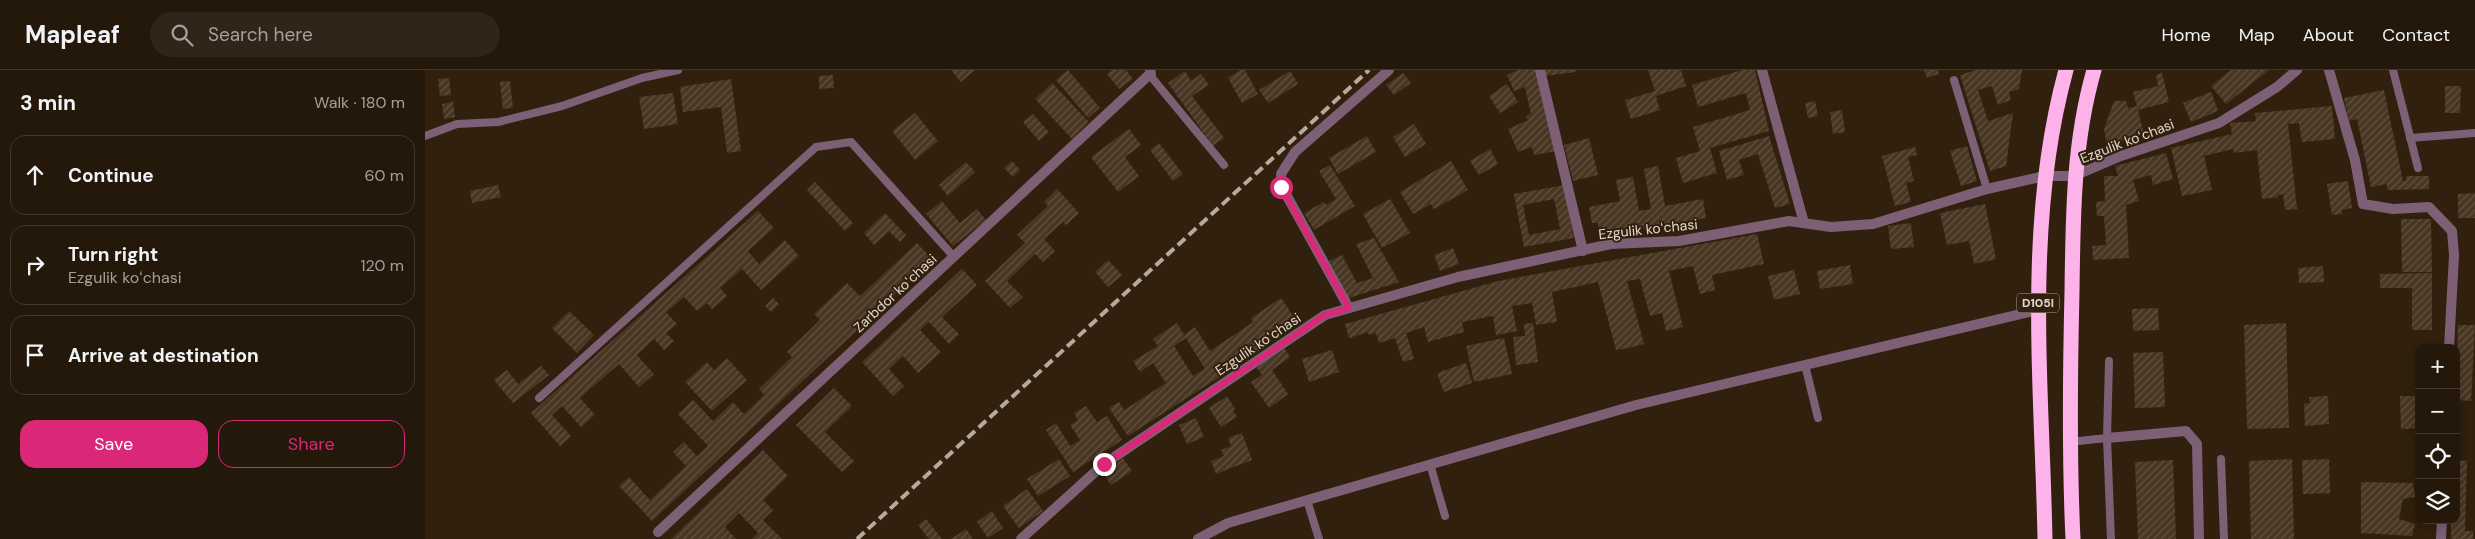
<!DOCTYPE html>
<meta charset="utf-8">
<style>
:root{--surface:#24180a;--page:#302518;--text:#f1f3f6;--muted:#a3a09c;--line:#41372b;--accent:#db2777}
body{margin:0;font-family:"DM Sans",sans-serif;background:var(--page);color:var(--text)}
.controls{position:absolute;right:15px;bottom:15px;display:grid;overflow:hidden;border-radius:10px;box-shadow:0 2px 12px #0003}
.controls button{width:45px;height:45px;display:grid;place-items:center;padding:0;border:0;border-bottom:1px solid var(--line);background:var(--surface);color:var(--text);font:25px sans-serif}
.stop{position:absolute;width:15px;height:15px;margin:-11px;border:4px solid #db2777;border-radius:50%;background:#fff}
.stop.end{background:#db2777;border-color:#fff;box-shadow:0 1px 5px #0008}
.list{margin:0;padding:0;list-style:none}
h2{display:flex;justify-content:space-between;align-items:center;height:65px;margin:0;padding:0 20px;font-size:21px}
h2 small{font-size:16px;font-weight:400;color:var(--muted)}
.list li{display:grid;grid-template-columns:32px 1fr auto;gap:15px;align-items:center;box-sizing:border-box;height:80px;margin:0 10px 10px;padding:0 10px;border:1px solid var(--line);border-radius:15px}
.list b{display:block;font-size:19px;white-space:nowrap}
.list p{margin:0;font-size:16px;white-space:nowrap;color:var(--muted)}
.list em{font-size:16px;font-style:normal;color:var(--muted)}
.actions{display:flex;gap:10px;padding:15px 20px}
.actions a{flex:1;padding:11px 0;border:1px solid var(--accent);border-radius:15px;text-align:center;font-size:18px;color:var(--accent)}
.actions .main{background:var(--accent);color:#fff}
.icon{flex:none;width:28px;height:28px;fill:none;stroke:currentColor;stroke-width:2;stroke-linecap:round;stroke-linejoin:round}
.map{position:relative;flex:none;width:2050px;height:469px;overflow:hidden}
header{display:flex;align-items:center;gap:30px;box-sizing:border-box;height:70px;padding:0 25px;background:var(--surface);border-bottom:1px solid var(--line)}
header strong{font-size:24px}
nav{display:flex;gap:28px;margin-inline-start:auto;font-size:18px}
.search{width:350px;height:45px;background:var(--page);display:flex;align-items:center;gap:12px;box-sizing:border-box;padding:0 18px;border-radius:28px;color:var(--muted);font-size:19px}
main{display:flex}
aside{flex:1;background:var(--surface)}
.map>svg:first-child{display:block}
.building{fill:url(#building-hatch);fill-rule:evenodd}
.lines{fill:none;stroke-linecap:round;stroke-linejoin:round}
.lane{stroke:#7d6075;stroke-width:8}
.street{stroke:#7d6075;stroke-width:10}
.highway{stroke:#fdb3e9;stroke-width:15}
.rail{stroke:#b7aa9d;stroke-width:4;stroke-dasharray:10 5;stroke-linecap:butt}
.route{stroke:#db2777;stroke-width:6}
.labels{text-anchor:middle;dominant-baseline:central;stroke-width:4;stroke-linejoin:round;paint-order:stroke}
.shield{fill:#30200d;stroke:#aea193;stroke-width:1}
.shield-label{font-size:12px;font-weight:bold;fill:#e4d8cd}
.street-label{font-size:14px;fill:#e4d8cd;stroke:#30200d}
</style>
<header>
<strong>Mapleaf</strong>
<div class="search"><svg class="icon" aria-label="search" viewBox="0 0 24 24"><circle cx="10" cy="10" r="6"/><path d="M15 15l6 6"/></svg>Search here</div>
<nav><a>Home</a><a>Map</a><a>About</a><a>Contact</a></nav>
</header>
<main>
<aside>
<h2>3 min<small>Walk · 180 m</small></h2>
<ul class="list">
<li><svg class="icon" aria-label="ahead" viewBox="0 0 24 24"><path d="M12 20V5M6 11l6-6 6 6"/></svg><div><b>Continue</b></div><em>60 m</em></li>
<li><svg class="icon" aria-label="right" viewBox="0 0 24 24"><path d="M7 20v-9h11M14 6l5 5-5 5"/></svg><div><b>Turn right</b><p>Ezgulik koʻchasi</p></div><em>120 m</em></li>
<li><svg class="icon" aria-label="arrive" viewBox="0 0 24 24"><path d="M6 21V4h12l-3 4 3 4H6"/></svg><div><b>Arrive at destination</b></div></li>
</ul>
<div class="actions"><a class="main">Save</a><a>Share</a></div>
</aside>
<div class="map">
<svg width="2050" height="469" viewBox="0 0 2050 469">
<defs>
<pattern id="building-hatch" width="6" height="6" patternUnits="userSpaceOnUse" patternTransform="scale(1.25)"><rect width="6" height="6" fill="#483623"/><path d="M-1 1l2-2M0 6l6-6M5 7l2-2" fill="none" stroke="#625242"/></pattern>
</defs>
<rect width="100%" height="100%" fill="#30200d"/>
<g class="building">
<polygon points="526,0 550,0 536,12"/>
<polygon points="643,0 675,38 663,48 631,10"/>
<polygon points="687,0 701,0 708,9 694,19 682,4"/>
<polygon points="816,0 820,0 833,24 817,33 803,8"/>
<polygon points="1093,0 1112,0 1132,81 1109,85 1107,77 1093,82 1083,59 1103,50 1101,46 1106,44 1100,17 1089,21 1082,5"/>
<polygon points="1118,0 1151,0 1151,2 1120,6"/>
<polygon points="1223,0 1256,0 1261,16 1231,26 1235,40 1206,49 1200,30 1230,21"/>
<polygon points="1317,0 1330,0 1344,61 1285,78 1292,103 1258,113 1251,88 1275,81 1268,57 1325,40 1321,23 1273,37 1267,15"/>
<polygon points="1499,0 1513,0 1514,4 1502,8"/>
<polygon points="1551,0 1597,0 1594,19 1584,22 1586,30 1573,35 1567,16 1553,20 1563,51 1588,43 1581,96 1565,101 1535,5"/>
<polygon points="1806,0 1844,0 1801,34 1786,16"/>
<polygon points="760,1 766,11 776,4 784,15 767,26 799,68 788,76 743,13"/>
<polygon points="865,1 873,14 843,33 834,20"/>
<polygon points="978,3 986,13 969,25 961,15"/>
<polygon points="1737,3 1744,32 1713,40 1719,65 1682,75 1679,59 1689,31 1701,31 1703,38 1712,36 1708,22 1733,16 1731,5"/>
<polygon points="408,5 409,18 394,19 394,6"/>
<polygon points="24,8 26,25 15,26 13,9"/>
<polygon points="306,9 316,81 302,83 296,37 258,42 255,17"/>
<polygon points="85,11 88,38 78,39 75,12"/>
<polygon points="627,13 664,52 647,69 610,29"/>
<polygon points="1082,14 1093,32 1075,43 1064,26"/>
<polygon points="2020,16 2036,16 2035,43 2020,43"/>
<polygon points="1959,20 1978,111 1981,111 1981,106 2004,106 2004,119 1962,120 1962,114 1946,117 1932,49 1924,51 1919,28"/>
<polygon points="1786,22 1793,41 1766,52 1758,33"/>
<polygon points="248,23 253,54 219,59 214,27"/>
<polygon points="1390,31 1393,46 1383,48 1380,33"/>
<polygon points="28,32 30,47 19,49 17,34"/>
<polygon points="1907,36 1910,69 1877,72 1874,53 1863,54 1872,139 1860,140 1858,124 1853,125 1853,127 1837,129 1832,80 1809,83 1808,79 1779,86 1787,120 1757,126 1746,78 1807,64 1805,53 1831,51 1830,43"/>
<polygon points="1417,40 1420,62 1408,64 1405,42"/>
<polygon points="490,43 513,71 490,90 467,61"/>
<polygon points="608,44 624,62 614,71 598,52"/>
<polygon points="989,54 1001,74 980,87 968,67"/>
<polygon points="704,59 716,75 700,87 714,106 693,122 666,87"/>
<polygon points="942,66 951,82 913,104 904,88"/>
<polygon points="1344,66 1365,134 1350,138 1333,84 1314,90 1319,105 1302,110 1294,81"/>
<polygon points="1164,68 1173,105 1148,111 1139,75"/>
<polygon points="734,73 758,104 748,111 725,80"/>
<polygon points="1542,76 1552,111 1536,116 1525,81"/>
<polygon points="1490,77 1492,85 1483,87 1489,111 1481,113 1486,132 1470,136 1457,86"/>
<polygon points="1065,79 1073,94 1054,105 1045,91"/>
<polygon points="1741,83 1748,109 1728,115 1726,105 1708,110 1714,131 1701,135 1704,188 1668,190 1667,176 1681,175 1679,146 1672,146 1671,132 1680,131 1679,106 1693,106 1690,96"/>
<polygon points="587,91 595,100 588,107 579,98"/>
<polygon points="1026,91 1043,120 1009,139 1006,134 988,144 975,122"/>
<polygon points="541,92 550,102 523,126 514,115"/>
<polygon points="905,95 930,136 889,160 879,143 899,132 901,135 911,129 894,101"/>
<polygon points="1233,96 1240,136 1278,129 1281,148 1175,166 1173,153 1167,153 1164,137 1195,131 1191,110 1208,107 1214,141 1226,139 1219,99"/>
<polygon points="1923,111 1927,138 1917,140 1917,144 1907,145 1902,114"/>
<polygon points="390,112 428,153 420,161 382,120"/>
<polygon points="73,115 76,127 47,133 45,121"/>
<path d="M1139 115 1149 168 1099 177 1089 124ZM1129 129 1135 159 1104 165 1098 135Z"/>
<polygon points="632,119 654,143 641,155 638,152 619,169 630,181 618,192 610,184 582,211 598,227 585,238 560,211 600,173 592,165 623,136 619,132"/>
<polygon points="2050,123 2050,148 2033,148 2033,124"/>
<polygon points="965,129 985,163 957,178 938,144"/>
<polygon points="517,131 535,153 552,139 561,150 528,176 501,144"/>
<polygon points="1560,134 1571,189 1549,194 1544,171 1522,175 1515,143"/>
<polygon points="333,141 349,158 323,181 334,194 360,170 374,186 336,220 317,199 295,218 302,226 287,239 282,233 272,241 259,227 241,242 252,254 241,263 249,271 239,280 229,269 212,285 229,304 214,317 194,294 155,328 170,345 156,357 137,336 127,345 146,366 135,376 106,343"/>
<polygon points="460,143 481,165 475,172 464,161 449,175 439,163"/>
<polygon points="1976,149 2006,149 2007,202 1977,202"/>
<polygon points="1486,153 1489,177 1466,179 1463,156"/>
<polygon points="1332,164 1339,194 1287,205 1290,220 1275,224 1268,196 1244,201 1258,257 1241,261 1237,243 1225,246 1215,209 1202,211 1219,274 1204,278 1191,280 1173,212 1127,222 1132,252 1111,255 1107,233 1087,236 1092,261 1071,265 1068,246 1037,252 1039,262 1003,272 999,257 981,263 989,289 978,292 970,268 954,273 951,263 944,265 943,262 924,268 920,254 1073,211"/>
<polygon points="949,168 974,212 924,228 904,191 917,185 932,213 948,208 931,174"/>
<polygon points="492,173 508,190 227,451 194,416 204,407 225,430 261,396 248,382 259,372 272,386 283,376 253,344 268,330 288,351 308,332 319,344 339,325 334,319 367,287 362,282 395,250 389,244 422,213 435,226"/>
<polygon points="1028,178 1034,194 1015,201 1009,185"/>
<polygon points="683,190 697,205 683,217 670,202"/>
<polygon points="1425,195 1428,214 1395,219 1392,201"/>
<polygon points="1898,196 1899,212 1874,213 1873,198"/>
<polygon points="537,199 552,215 517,247 534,264 524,274 504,252 495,260 516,282 493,303 478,286 464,299 479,316 468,326 437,292"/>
<polygon points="1369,200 1375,224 1349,230 1343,206"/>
<polygon points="2007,203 2007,260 1987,260 1987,218 1955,218 1955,204"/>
<polygon points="348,228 354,234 346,242 340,236"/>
<path d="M856 228 869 247 838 267 844 275 703 366 684 338 694 332 699 340 741 313 728 293 715 302 708 291 733 276 728 269 752 253 759 265 770 257 785 281 828 252 826 248ZM761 268 780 299 768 306 749 276Z"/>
<polygon points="1733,238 1734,260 1708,261 1707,239"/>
<polygon points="144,241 169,265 152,283 127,258"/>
<polygon points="1108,253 1113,292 1091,295 1088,267 1100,266 1099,254"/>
<polygon points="1861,253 1864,358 1822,359 1819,255"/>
<polygon points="2033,255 2050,255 2046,331 2031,330"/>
<polygon points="1079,268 1087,304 1049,312 1041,276"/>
<polygon points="859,278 865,287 847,300 863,324 844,338 826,312 837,305 831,297"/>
<polygon points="907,280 914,302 884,312 877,289"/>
<polygon points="1738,282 1740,337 1710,338 1708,283"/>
<polygon points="302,288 322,310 287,341 260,312 282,292 289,300"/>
<polygon points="1041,293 1047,313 1019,322 1012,303"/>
<polygon points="116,296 124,305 88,333 69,310 82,300 93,314"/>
<polygon points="409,318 427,336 400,362 429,391 417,402 371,355"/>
<polygon points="802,326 810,339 808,340 812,347 796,357 784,338"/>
<polygon points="1903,326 1904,354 1880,356 1879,334 1885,333 1884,327"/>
<polygon points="1975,326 1994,326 1994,358 1976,359"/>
<polygon points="661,336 672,352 682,346 697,370 648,402 621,360 631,353 645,376 655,370 645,355 653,350 649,343"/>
<polygon points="771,348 779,367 762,374 754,355"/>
<polygon points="817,363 827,390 791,404 786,391 799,386 796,380 806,376 803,368"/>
<polygon points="338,380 363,406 338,430 348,440 338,450 357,469 327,469 333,463 314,443 300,457 311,469 246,469"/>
<polygon points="698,388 707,401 686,415 678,403"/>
<polygon points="634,389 645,406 613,426 602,409"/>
<polygon points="1867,389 1869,469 1826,469 1824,391"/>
<polygon points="1904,389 1905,423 1878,424 1877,390"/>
<polygon points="1748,390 1751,469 1713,469 1710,392"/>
<polygon points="2031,390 2042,391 2040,461 2048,461 2048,469 2026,469 2026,450 2031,450"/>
<polygon points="1936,412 1988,413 1990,427 1978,429 1974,449 1990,454 1987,466 1936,463"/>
<polygon points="602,419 618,441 594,458 578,436"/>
<polygon points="567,441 578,458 563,468 552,452"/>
<polygon points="501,449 517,469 504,469 493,455"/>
<polygon points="541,459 548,469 526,469"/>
</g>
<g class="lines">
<g class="lane">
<polyline points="724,0 728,9 799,95"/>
<polyline points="1968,0 1993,98"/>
<polyline points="1529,10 1562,119"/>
<polyline points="0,66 32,54 73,52 137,36 217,8 253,0"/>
<polyline points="1985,68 2050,63"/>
<polyline points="1684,291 1682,368 1686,469"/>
<polyline points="1380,295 1393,348"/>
<polyline points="114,328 391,77 426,72 529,187"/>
<polyline points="1644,372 1682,368"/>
<polyline points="1796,389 1799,469"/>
<polyline points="1005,394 1020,446"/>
<polyline points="882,430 894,469"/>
</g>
<g class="street">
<polyline points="1115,0 1158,181"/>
<polyline points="1337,0 1379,153"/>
<polyline points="1904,0 1930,90 1938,134 1968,139 2004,137 2027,161 2029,185 2024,278"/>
<polyline points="924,238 857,117 856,104 870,82 964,0"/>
<polyline points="1682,368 1761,361 1772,374 1774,469"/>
<polyline points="233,462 726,3"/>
<polyline points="596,469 679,394 900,245 1033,207 1186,174 1254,171 1364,151 1406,157 1448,154 1562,119 1620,106 1649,106 1696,86 1794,53 1852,17 1872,0"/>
<polyline points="773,469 803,453 1211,335 1613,240"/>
<polyline points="2016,469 2017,450"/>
</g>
<g class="highway">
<path d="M1620 469C1617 313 1599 153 1641 0"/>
<path d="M1648 469C1644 386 1645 305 1647 222 1648 147 1648 73 1669 0"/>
</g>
<polyline class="rail" points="432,469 944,0"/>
</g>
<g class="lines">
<polyline class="route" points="679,394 900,245 924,238 856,117"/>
</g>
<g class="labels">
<rect class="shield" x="1592" y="223.5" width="42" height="19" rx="4"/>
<g class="shield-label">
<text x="1613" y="233">D105l</text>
</g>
<g class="street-label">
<text transform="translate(1702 71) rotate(-21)">Ezgulik koʻchasi</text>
<text transform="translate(1223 159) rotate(-6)">Ezgulik koʻchasi</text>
<text transform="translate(470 223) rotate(-43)">Zarbdor koʻchasi</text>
<text transform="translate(833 274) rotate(-34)">Ezgulik koʻchasi</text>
</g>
</g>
</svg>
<div class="controls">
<button>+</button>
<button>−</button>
<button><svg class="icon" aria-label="locate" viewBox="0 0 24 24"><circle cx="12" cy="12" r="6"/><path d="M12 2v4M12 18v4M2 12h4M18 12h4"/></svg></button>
<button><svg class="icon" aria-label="layers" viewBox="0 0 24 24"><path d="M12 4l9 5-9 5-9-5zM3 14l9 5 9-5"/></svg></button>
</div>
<div class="stop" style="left:856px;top:117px"></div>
<div class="stop end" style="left:679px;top:394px"></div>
</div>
</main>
